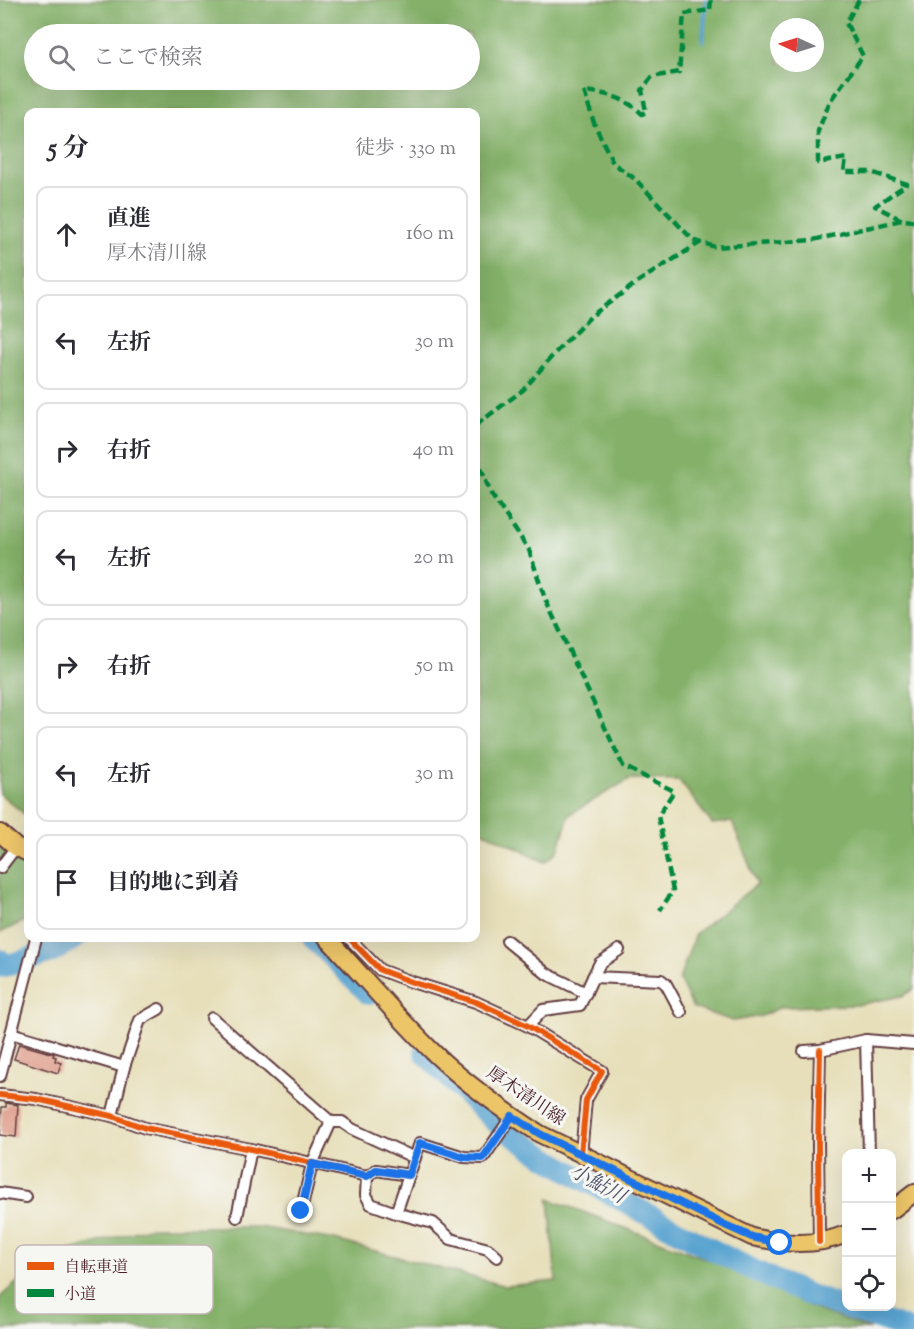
<!DOCTYPE html>
<html lang="ja">
<meta charset="utf-8">
<style>
:root{--surface:#fff;--page:#f7f7f7;--text:#2b2b33;--muted:#7c7c81;--line:#e1e1e2}
body{margin:0;font-family:"Sorts Mill Goudy","Noto Serif JP",serif;background:var(--page);color:var(--text)}
.controls{position:absolute;right:18px;bottom:18px;display:grid;overflow:hidden;border-radius:12px;box-shadow:0 6px 24px #0002}
.controls button{width:54px;height:54px;display:grid;place-items:center;padding:0;border:0;border-bottom:2px solid var(--line);background:var(--surface);color:var(--text);font:30px sans-serif}
.compass{position:absolute;left:770px;top:18px;width:54px;height:54px;border-radius:50%;background:var(--surface);box-shadow:0 6px 24px #0002;rotate:274deg}
.stop{position:absolute;width:18px;height:18px;margin:-14px;border:4px solid #1a73e8;border-radius:50%;background:#fff}
.stop.end{background:#1a73e8;border-color:#fff;box-shadow:0 2px 6px #0008}
.list{margin:0;padding:0;list-style:none}
h2{display:flex;justify-content:space-between;align-items:center;height:78px;margin:0;padding:0 24px;font-size:26px}
h2 small{font-size:20px;font-weight:400;color:var(--muted)}
.list li{display:grid;grid-template-columns:39px 1fr auto;gap:18px;align-items:center;box-sizing:border-box;height:96px;margin:0 12px 12px;padding:0 12px;border:2px solid var(--line);border-radius:12px}
.list b{display:block;font-size:22px;white-space:nowrap}
.list p{margin:0;font-size:20px;white-space:nowrap;color:var(--muted)}
.list em{font-size:20px;font-style:normal;color:var(--muted)}
.icon{flex:none;width:33px;height:33px;fill:none;stroke:currentColor;stroke-width:2;stroke-linecap:round;stroke-linejoin:round}
.map{position:relative;flex:none;width:914px;height:1329px;overflow:hidden}
.search{position:absolute;background:var(--surface);box-shadow:0 6px 24px #0002;left:24px;top:24px;width:456px;height:66px;display:flex;align-items:center;gap:15px;box-sizing:border-box;padding:0 21px;border-radius:33px;color:var(--muted);font-size:22px}
.panel{position:absolute;background:var(--surface);box-shadow:0 6px 24px #0002;left:24px;top:108px;width:456px;height:834px;border-radius:12px}
.map>svg:first-child{display:block}
.forest{fill:#84b069;stroke:#67684a;stroke-width:1.5;fill-rule:evenodd}
.lines{fill:none;stroke-linecap:round;stroke-linejoin:round}
.stream{stroke:#58a3d0;stroke-width:4}
.river{stroke:#58a3d0;stroke-width:22}
.building{fill:#db8f7b}
.minor-casing{stroke:#623c40;stroke-width:14}
.primary-casing{stroke:#623c40;stroke-width:20}
.minor{stroke:#fff;stroke-width:10}
.primary{stroke:#edc569;stroke-width:16}
.quiet{stroke:#00873e;stroke-width:4.5;stroke-dasharray:9 4.5;stroke-linecap:butt}
.cycleway-casing{stroke:#f6f6f2;stroke-width:10}
.cycleway{stroke:#e8590c;stroke-width:6}
.route{stroke:#1a73e8;stroke-width:8}
.labels{text-anchor:middle;dominant-baseline:central;stroke-width:6;stroke-linejoin:round;paint-order:stroke}
.street-label{font-size:18px;fill:#4a1f2b;stroke:#f6f6f2}
.water-label{font-size:20px;font-style:italic;fill:#50546d;stroke:#f6f6f2}
.key{fill:#f6f6f2;stroke:#c2b6b6;stroke-width:1.5}
.key-label{font-size:16px;fill:#4a1f2b}
</style>
<div class="map">
<svg width="914" height="1329" viewBox="0 0 914 1329">
<rect width="100%" height="100%" fill="#f6f6f2"/>
<filter id="ink" filterUnits="userSpaceOnUse"><feTurbulence type="fractalNoise" baseFrequency=".0167" numOctaves="2"/><feDisplacementMap in="SourceGraphic" scale="12" xChannelSelector="R" yChannelSelector="G"/><feConvolveMatrix kernelMatrix="1 2 1 2 8 2 1 2 1" color-interpolation-filters="sRGB"/></filter>
<filter id="wash" filterUnits="userSpaceOnUse"><feTurbulence type="fractalNoise" baseFrequency=".008" numOctaves="4" result="noise"/><feDisplacementMap in="SourceGraphic" scale="24" xChannelSelector="R" yChannelSelector="G"/><feGaussianBlur stdDeviation="1.35" result="paint"/><feColorMatrix in="noise" values="0 0 0 0 0 0 0 0 0 0 0 0 0 0 0 0 0 1.4 0 .05"/><feComposite in="paint" operator="in"/></filter>
<g filter="url(#wash)">
<rect width="100%" height="100%" fill="#e7dfba"/>
<g class="forest">
<path d="M0 0H914V989L902 996 856 1005 781 1007 761 1016 733 1021 693 1008 679 980 695 934 757 884 732 822 712 824 679 780 629 779 569 815 558 851 545 862 476 828V112H28V817L0 794ZM779 27H815V63H779ZM34 34H470V80H34Z"/>
<polygon points="0,838 28,873 28,919 0,933"/>
<polygon points="549,1199 731,1268 820,1311 870,1329 0,1329 0,1297 47,1257 151,1227 259,1227 335,1240 506,1286 556,1281"/>
</g>
<g class="lines">
<g class="stream">
<polyline points="703,42 706,0"/>
<polyline points="0,976 4,966"/>
</g>
<g class="river">
<polyline points="313,938 369,994"/>
<polyline points="0,960 4,966 52,952 75,938"/>
<path d="M425 1053C448 1077 471 1101 497 1123 536 1155 585 1180 629 1204 681 1233 733 1262 788 1286 827 1303 868 1316 908 1329"/>
</g>
</g>
<g id="blocks">
<g class="building">
<polygon points="19,1044 54,1054 53,1056 56,1057 55,1061 61,1063 58,1073 14,1059"/>
<polygon points="6,1103 18,1105 16,1137 0,1135 2,1107 6,1107"/>
</g>
</g>
</g>
<g filter="url(#ink)">
<use href="#blocks" fill-opacity="0" stroke="#623c40" stroke-width="1.5"/>
<g class="lines">
<defs>
<g id="minor">
<polyline points="0,868 16,847"/>
<polyline points="349,938 380,970 412,982 476,1002 528,1026 602,1071 586,1100 581,1154"/>
<polyline points="507,941 547,974 586,993"/>
<polyline points="593,977 600,963 619,950"/>
<polyline points="212,1018 331,1122 312,1164 301,1211"/>
<polyline points="528,1026 543,1010 580,1005 593,977 661,980 666,984 681,1012"/>
<polyline points="11,1033 124,1067"/>
<polyline points="866,1040 869,1154"/>
<polyline points="804,1051 820,1050 866,1040 914,1044"/>
<polyline points="0,1076 36,938"/>
<polyline points="0,1095 36,1099 112,1116 145,1128 251,1149 367,1176 376,1170 409,1175"/>
<polyline points="112,1116 124,1067 140,1020 159,1009"/>
<polyline points="331,1122 342,1122 352,1129 415,1158"/>
<polyline points="367,1176 366,1195 371,1204 396,1213"/>
<polyline points="0,1193 26,1197"/>
<polyline points="237,1217 251,1149"/>
<polyline points="819,1242 818,1143 820,1050"/>
<polyline points="497,1257 488,1249 451,1239 433,1223 396,1213 420,1143 464,1157 483,1158 512,1116"/>
</g>
<g id="primary">
<polyline points="0,833 16,847 28,853"/>
<path d="M327 938C363 976 396 1016 434 1053 466 1084 503 1110 540 1134L752 1237C784 1244 815 1247 846 1234"/>
<polyline points="892,1210 914,1193"/>
</g>
</defs>
<use href="#minor" class="minor-casing"/>
<use href="#primary" class="primary-casing"/>
<use href="#minor" class="minor"/>
<use href="#primary" class="primary"/>
<g class="quiet">
<path d="M711 0 710 10 684 14 679 72 652 77 642 90 646 112 642 114C626 98 606 93 584 91L594 123 613 163 635 179 693 240 715 247 813 240 902 220 914 221"/>
<polyline points="859,0 846,23 863,56 830,101 818,131 818,163 846,158 844,172 871,172 907,184 875,206 902,220"/>
<polyline points="476,425 523,390 554,354 591,316 639,281 701,242"/>
<polyline points="476,455 491,494 529,550 545,599 623,766 674,791 658,816 673,891 660,910"/>
</g>
<defs>
<g id="cycleway">
<polyline points="349,938 380,970 412,982 476,1002 528,1026 602,1071 586,1100 581,1154"/>
<polyline points="0,1095 36,1099 112,1116 145,1128 251,1149 367,1176 376,1170 409,1175"/>
<polyline points="819,1242 818,1143 820,1050"/>
</g>
</defs>
<use href="#cycleway" class="cycleway-casing"/>
<use href="#cycleway" class="cycleway"/>
</g>
</g>
<g class="lines" filter="url(#ink)">
<polyline class="route" points="301,1211 312,1164 367,1176 376,1170 409,1175 420,1143 464,1157 483,1158 512,1116 540,1134 725,1225 752,1237 780,1243"/>
</g>
<g class="labels">
<g class="street-label">
<text transform="translate(525 1097) rotate(34)">厚木清川線</text>
</g>
<g class="water-label">
<text transform="translate(597 1185) rotate(29)">小鮎川</text>
</g>
</g>
<rect x="15" y="1245" width="198" height="69" rx="9" class="key"/>
<rect x="27" y="1262" width="27" height="8" fill="#e8590c"/>
<rect x="27" y="1289" width="27" height="8" fill="#00873e"/>
<g class="key-label">
<text x="64" y="1272">自転車道</text>
<text x="64" y="1299">小道</text>
</g>
</svg>
<div class="controls">
<button>+</button>
<button>−</button>
<button><svg class="icon" aria-label="locate" viewBox="0 0 24 24"><circle cx="12" cy="12" r="6"/><path d="M12 2v4M12 18v4M2 12h4M18 12h4"/></svg></button>
</div>
<svg class="compass" viewBox="-18 -18 36 36"><path d="M0-13l5 13h-10z" fill="#e53935"/><path d="M0 13l5-13h-10z" fill="#7c7c81"/></svg>
<div class="stop" style="left:780px;top:1243px"></div>
<div class="stop end" style="left:301px;top:1211px"></div>
<div class="search"><svg class="icon" aria-label="search" viewBox="0 0 24 24"><circle cx="10" cy="10" r="6"/><path d="M15 15l6 6"/></svg>ここで検索</div>
<section class="panel">
<h2>5 分<small>徒歩 · 330 m</small></h2>
<ul class="list">
<li><svg class="icon" aria-label="ahead" viewBox="0 0 24 24"><path d="M12 20V5M6 11l6-6 6 6"/></svg><div><b>直進</b><p>厚木清川線</p></div><em>160 m</em></li>
<li><svg class="icon" aria-label="left" viewBox="0 0 24 24"><path d="M17 20v-9H6M10 6l-5 5 5 5"/></svg><div><b>左折</b></div><em>30 m</em></li>
<li><svg class="icon" aria-label="right" viewBox="0 0 24 24"><path d="M7 20v-9h11M14 6l5 5-5 5"/></svg><div><b>右折</b></div><em>40 m</em></li>
<li><svg class="icon" aria-label="left" viewBox="0 0 24 24"><path d="M17 20v-9H6M10 6l-5 5 5 5"/></svg><div><b>左折</b></div><em>20 m</em></li>
<li><svg class="icon" aria-label="right" viewBox="0 0 24 24"><path d="M7 20v-9h11M14 6l5 5-5 5"/></svg><div><b>右折</b></div><em>50 m</em></li>
<li><svg class="icon" aria-label="left" viewBox="0 0 24 24"><path d="M17 20v-9H6M10 6l-5 5 5 5"/></svg><div><b>左折</b></div><em>30 m</em></li>
<li><svg class="icon" aria-label="arrive" viewBox="0 0 24 24"><path d="M6 21V4h12l-3 4 3 4H6"/></svg><div><b>目的地に到着</b></div></li>
</ul>
</section>
</div>
